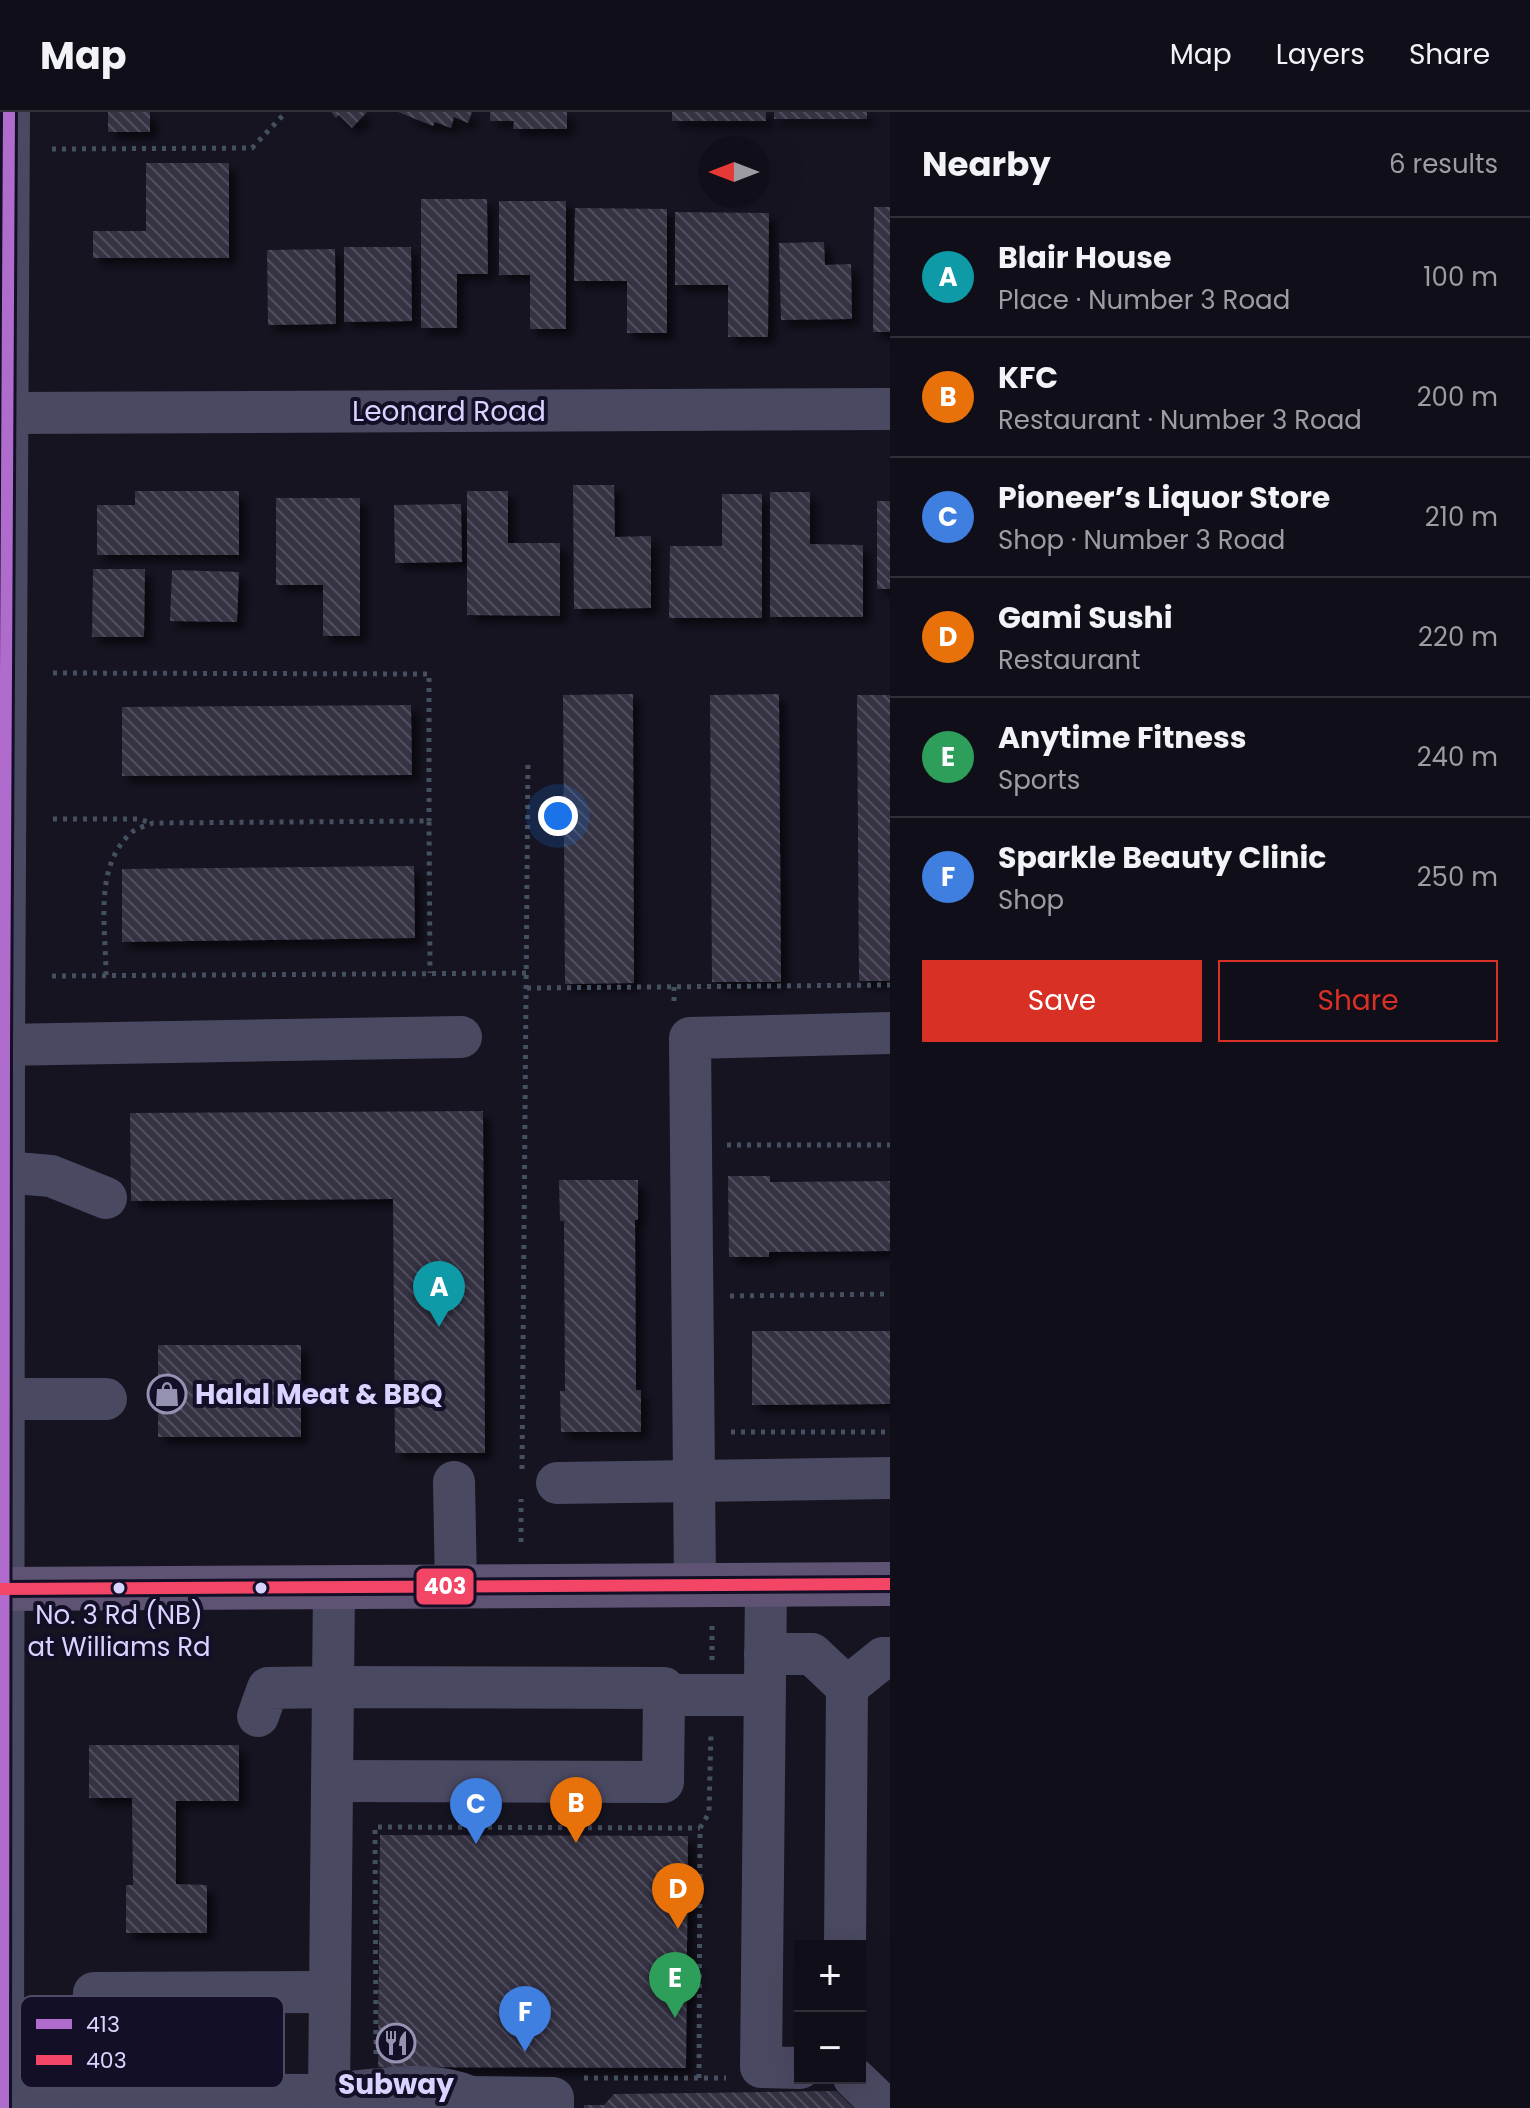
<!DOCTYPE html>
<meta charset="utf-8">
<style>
:root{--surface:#100f19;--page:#1e1d26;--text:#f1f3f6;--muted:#9c9ca2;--line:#302f38;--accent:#d93025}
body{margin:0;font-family:Poppins,sans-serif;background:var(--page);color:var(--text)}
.controls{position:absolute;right:24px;bottom:24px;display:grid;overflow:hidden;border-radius:0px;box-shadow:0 8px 32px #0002}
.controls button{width:72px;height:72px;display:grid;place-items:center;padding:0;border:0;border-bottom:2px solid var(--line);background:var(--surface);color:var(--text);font:40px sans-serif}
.compass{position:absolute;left:698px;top:24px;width:72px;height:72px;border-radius:50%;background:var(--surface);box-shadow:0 8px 32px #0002;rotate:270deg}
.you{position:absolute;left:558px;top:704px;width:28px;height:28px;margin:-20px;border:6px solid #fff;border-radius:50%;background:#1a73e8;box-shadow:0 0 0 12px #1a73e833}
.badge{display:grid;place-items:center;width:52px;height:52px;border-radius:50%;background:var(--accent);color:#fff;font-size:26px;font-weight:700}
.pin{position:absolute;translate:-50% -66px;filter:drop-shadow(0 2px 4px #0008)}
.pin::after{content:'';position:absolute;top:42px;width:28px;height:24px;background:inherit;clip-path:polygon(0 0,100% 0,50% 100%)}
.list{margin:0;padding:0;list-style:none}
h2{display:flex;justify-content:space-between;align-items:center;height:104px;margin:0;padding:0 32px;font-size:34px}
h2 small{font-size:26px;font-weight:400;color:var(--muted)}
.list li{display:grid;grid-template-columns:52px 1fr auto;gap:24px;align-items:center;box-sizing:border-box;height:120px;padding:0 32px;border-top:2px solid var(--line)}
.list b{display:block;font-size:30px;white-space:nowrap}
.list p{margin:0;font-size:26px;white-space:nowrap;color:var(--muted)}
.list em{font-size:26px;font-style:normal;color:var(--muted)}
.actions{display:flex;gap:16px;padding:24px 32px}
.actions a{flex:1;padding:18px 0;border:2px solid var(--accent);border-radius:0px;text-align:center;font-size:28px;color:var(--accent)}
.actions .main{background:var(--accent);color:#fff}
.map{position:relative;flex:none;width:890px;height:1996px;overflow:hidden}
header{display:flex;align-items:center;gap:48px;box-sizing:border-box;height:112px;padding:0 40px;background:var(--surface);border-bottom:2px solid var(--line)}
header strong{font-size:38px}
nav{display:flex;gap:44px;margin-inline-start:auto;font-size:28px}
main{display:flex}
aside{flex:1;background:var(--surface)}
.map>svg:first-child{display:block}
.building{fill:url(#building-back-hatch);filter:url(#shadow)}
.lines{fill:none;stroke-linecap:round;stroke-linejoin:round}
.path{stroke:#44505f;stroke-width:5;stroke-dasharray:4 6;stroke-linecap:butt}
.minor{stroke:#4a4962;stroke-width:42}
.major{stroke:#5e5373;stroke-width:44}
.bus-1-casing{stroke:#130f26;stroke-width:18}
.bus-2-casing{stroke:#130f26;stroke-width:18}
.bus-1{stroke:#b06ccc;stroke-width:12}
.bus-2{stroke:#f34667;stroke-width:12}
.bus-dot{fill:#d9d4ff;stroke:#130f26;stroke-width:3}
.labels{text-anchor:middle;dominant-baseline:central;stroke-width:8;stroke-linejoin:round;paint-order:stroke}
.bus-label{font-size:26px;fill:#d9d4ff;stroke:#130f26}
.street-label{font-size:28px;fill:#d9d4ff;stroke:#130f26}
.poi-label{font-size:28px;font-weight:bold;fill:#d9d4ff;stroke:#130f26;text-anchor:start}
.key{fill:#130f26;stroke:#4e4a67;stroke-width:2}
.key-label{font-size:22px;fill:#d9d4ff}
.line-badge{stroke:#130f26;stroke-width:3}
.badge-label{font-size:22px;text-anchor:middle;font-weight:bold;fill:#fff}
</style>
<header>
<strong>Map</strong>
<nav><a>Map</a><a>Layers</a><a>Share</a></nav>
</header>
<main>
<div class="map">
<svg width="890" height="1996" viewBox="0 0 890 1996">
<defs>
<pattern id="building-back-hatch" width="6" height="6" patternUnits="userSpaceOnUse" patternTransform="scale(2)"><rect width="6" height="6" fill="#343243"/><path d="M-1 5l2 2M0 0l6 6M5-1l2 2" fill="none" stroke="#514f5f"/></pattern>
<filter id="shadow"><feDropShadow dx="7" dy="7" stdDeviation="4" flood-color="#0009"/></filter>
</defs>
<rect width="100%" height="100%" fill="#161421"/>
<g class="building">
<rect x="108" y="0" width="42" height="20"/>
<polygon points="331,0 367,0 352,16 339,3 336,6"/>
<polygon points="398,0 472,0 468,11 454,5 451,16 435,10 433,14"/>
<polygon points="490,0 567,0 567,17 513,17 514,9 490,9"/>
<rect x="672" y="0" width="94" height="9"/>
<rect x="774" y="0" width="93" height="7"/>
<polygon points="146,51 229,51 229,146 93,146 93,119 146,119"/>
<polygon points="421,87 487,87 488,162 457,162 457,216 421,216"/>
<polygon points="499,89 566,89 566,217 530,217 530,163 499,163"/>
<polygon points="874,95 890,95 890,220 873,220"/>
<polygon points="575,96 667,97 667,221 627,221 627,169 574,169"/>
<polygon points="675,100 769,101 768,225 728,225 728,173 675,173"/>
<polygon points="824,130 825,153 851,152 852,207 781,208 779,131"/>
<polygon points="344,135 411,135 412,209 344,210"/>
<polygon points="335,137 336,212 268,213 267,138"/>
<polygon points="573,373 614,373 615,425 651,424 651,496 574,497"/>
<polygon points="135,379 239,379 239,443 97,443 97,393 135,393"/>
<polygon points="467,379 508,379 508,431 560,431 560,504 467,503"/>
<polygon points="770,380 810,380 810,432 863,433 863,505 770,505"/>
<polygon points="722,382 762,382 762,506 669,506 670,434 722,434"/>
<polygon points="276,386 360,386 360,524 323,524 323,473 276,473"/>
<rect x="877" y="389" width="13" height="88"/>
<polygon points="461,392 462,450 395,451 394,393"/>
<polygon points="93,457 145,457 144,525 92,525"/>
<polygon points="172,458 239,460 237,510 170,509"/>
<polygon points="633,582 634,871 565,872 563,583"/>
<polygon points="779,582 781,870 712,870 710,583"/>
<polygon points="857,583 890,583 890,869 859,869"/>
<polygon points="411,593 412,663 122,664 122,595"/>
<polygon points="414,754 415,826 122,830 122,757"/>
<polygon points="483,999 485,1341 395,1341 393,1087 131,1089 130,1001"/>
<polygon points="728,1064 770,1064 770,1070 890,1069 890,1139 769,1140 769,1145 729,1145"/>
<polygon points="559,1068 638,1068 638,1108 635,1108 636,1278 641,1278 641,1320 561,1320 560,1279 565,1279 564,1109 560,1109"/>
<polygon points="752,1219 890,1219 890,1292 752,1293"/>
<rect x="158" y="1233" width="143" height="92"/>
<polygon points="89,1633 239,1633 239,1689 176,1689 176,1772 207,1773 207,1821 126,1821 126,1773 133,1773 132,1686 89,1686"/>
<polygon points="380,1723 688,1724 686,1956 378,1955"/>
<polygon points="836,1979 854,1996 584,1996 584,1993 604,1993 614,1982"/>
</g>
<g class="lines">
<g class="path">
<polyline points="52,37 252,36 286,0"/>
<polyline points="53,561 429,562 429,709"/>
<polyline points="53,707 138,707 152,711"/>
<path d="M106 863C106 817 93 755 131 721 136 716 146 714 153 711L429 709 430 861"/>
<polyline points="52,864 527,861"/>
<polyline points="674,875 674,894"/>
<polyline points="527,876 890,873"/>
<polyline points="727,1033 890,1033"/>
<polyline points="730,1184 890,1182"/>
<polyline points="731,1320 890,1320"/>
<polyline points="522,1357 528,648"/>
<polyline points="521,1430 521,1387"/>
<polyline points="712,1548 712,1513"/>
<polyline points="376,1942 375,1715 700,1716"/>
<polyline points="584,1966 726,1966"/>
<polyline points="699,1966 700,1716 709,1701 711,1620"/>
</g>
<g class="minor">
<polyline points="9,301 890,297"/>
<polyline points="0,933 461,925"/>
<polyline points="4,1060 51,1064 106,1086"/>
<polyline points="5,1287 106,1287"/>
<polyline points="454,1370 456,1475"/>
<polyline points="557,1371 890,1366"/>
<polyline points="766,1473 761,1955 800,1956"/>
<polyline points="695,1474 690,926 890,921"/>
<polyline points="765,1542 812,1542 847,1575 845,1834"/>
<polyline points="847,1575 883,1546 890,1546"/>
<polyline points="258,1604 268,1576 333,1575 334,1476"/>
<polyline points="332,1669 663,1670 664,1583"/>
<polyline points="854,1966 885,1996"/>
<path d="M3 1982 329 1983C374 1977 452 1963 487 1996"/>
<polyline points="93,1983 94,1881 330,1880"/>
<polyline points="329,1983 333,1575 664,1576 664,1583 763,1583"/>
<polyline points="473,1985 553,1986 553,1996"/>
<polyline points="3,1996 4,933 9,0"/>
</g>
<polyline class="major" points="0,1477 890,1472"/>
<defs>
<polyline id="bus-1" points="3,1996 4,933 9,0"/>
<polyline id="bus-2" points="0,1477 890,1472"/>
</defs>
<use href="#bus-1" class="bus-1-casing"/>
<use href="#bus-2" class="bus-2-casing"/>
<use href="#bus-1" class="bus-1"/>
<use href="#bus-2" class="bus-2"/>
</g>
<defs>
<symbol id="shop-ring" viewBox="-11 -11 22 22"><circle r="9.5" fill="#130f26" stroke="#9591b1" stroke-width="1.5"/><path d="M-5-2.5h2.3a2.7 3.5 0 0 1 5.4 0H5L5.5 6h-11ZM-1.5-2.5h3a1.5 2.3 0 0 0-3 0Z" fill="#9591b1"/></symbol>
<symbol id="restaurant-ring" viewBox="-11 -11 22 22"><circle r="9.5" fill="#130f26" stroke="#9591b1" stroke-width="1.5"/><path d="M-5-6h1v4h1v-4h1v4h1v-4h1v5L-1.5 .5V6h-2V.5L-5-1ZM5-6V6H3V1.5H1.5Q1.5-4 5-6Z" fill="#9591b1"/></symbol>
</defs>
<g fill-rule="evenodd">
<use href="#shop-ring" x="145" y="1260" width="44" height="44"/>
<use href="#restaurant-ring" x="374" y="1909" width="44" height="44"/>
</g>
<g class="bus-dot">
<circle cx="119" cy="1476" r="7"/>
<circle cx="261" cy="1476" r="7"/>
</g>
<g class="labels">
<g class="bus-label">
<text x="119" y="1503">No. 3 Rd (NB)<tspan x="119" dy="32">at Williams Rd</tspan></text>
</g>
<g class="street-label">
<text x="449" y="299">Leonard Road</text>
</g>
<g class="poi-label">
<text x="195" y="1282">Halal Meat &amp; BBQ</text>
<text x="396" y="1972" text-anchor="middle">Subway</text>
</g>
</g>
<rect x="20" y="1884" width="264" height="92" rx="12" class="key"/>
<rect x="36" y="1907" width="36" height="10" fill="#b06ccc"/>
<rect x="36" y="1943" width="36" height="10" fill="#f34667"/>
<g class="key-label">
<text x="86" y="1920">413</text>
<text x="86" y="1956">403</text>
</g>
<rect class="line-badge" x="415" y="1455" width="60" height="39" rx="8" fill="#f34667"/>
<g class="badge-label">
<text x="445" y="1482">403</text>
</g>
</svg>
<div class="controls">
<button>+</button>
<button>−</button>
</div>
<svg class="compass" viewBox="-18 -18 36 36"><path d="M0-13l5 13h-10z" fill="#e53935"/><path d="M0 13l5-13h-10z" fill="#9c9ca2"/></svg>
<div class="you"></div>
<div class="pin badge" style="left:439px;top:1215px;background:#0f9aa8">A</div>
<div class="pin badge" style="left:576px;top:1731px;background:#e8710a">B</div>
<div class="pin badge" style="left:476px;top:1732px;background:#3f7fe0">C</div>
<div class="pin badge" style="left:678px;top:1817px;background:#e8710a">D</div>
<div class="pin badge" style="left:675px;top:1906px;background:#2e9e5b">E</div>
<div class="pin badge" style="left:525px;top:1940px;background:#3f7fe0">F</div>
</div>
<aside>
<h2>Nearby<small>6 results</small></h2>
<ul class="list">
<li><span class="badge" style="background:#0f9aa8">A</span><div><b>Blair House</b><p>Place · Number 3 Road</p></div><em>100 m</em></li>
<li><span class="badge" style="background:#e8710a">B</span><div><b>KFC</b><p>Restaurant · Number 3 Road</p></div><em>200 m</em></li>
<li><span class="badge" style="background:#3f7fe0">C</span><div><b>Pioneer’s Liquor Store</b><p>Shop · Number 3 Road</p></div><em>210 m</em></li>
<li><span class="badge" style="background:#e8710a">D</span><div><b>Gami Sushi</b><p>Restaurant</p></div><em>220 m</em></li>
<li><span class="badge" style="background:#2e9e5b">E</span><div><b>Anytime Fitness</b><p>Sports</p></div><em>240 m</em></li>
<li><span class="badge" style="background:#3f7fe0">F</span><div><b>Sparkle Beauty Clinic</b><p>Shop</p></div><em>250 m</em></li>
</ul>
<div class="actions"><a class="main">Save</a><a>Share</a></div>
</aside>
</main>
